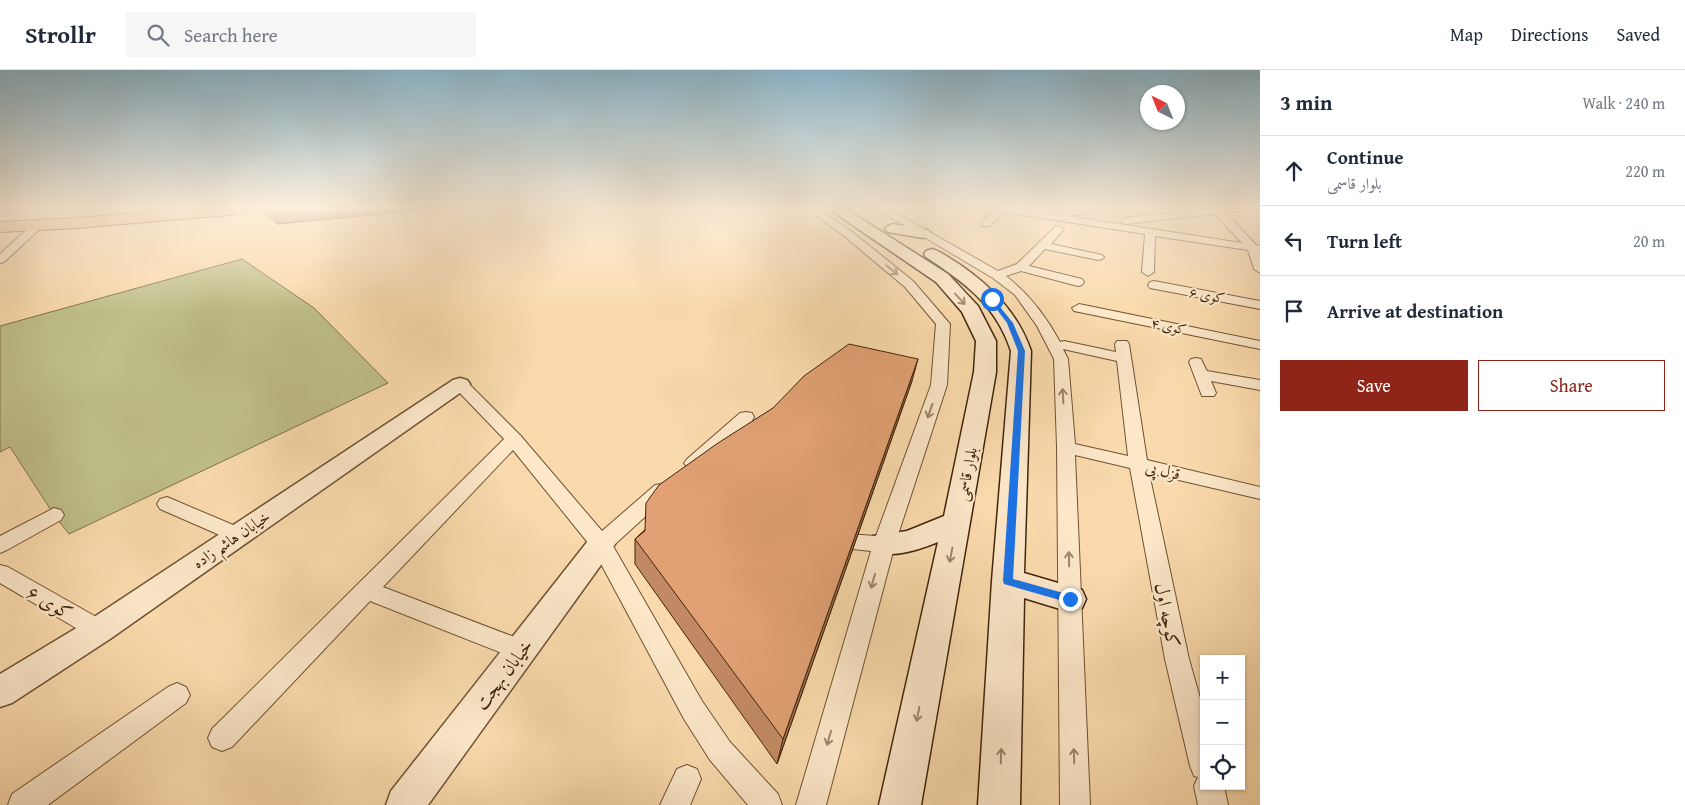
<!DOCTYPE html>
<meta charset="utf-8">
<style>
:root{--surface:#fff;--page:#f6f6f7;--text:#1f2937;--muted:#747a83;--line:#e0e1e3;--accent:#8f2418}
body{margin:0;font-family:"Gentium Book Plus",Amiri,serif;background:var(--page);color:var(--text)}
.controls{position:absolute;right:15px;bottom:15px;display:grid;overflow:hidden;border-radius:0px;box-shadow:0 1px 4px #0004}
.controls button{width:45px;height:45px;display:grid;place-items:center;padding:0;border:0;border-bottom:1px solid var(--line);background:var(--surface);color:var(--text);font:25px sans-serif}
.compass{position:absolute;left:1140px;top:15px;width:45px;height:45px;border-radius:50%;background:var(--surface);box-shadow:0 1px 4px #0004;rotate:317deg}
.stop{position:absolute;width:15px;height:15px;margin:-11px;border:4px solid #1a73e8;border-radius:50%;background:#fff}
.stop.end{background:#1a73e8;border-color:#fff;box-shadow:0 1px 5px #0008}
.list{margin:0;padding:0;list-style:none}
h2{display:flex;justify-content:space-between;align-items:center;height:65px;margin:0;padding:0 20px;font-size:21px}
h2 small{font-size:16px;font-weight:400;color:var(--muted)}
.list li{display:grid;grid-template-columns:32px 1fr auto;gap:15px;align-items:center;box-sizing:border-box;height:70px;padding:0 20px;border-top:1px solid var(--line)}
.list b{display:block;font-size:19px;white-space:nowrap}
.list p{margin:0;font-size:16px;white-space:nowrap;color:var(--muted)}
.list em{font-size:16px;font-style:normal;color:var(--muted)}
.actions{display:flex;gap:10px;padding:15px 20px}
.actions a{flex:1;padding:11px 0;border:1px solid var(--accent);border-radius:0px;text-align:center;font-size:18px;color:var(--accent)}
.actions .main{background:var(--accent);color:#fff}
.icon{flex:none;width:28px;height:28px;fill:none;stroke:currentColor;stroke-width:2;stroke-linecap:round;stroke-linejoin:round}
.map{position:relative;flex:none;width:1260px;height:735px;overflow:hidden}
header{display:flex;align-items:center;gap:30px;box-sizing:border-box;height:70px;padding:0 25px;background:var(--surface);border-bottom:1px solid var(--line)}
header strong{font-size:24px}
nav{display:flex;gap:28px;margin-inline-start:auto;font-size:18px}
.search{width:350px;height:45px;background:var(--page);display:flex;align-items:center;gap:12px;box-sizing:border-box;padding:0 18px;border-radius:0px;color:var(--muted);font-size:19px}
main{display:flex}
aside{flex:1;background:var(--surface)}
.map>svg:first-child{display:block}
.green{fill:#bfbf89;stroke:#80724a}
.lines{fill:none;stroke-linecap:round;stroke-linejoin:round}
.minor-casing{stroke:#6f5234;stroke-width:2}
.tertiary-casing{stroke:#6f5234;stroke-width:3}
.secondary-casing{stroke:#41250c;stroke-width:3}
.primary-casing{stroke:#41250c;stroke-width:2}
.minor{fill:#fce7c9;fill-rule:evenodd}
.tertiary{fill:#fce7c9;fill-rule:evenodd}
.secondary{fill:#fce7c9;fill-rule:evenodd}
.primary{fill:#edbd76;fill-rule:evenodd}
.wall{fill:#c28a64;stroke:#41250c}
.shaded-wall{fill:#9e7151;stroke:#41250c}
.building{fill:#e1a174;stroke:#41250c}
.oneway{stroke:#9e866a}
.route{fill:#1a73e8}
.labels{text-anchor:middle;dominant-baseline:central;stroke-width:4.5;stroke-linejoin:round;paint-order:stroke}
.far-street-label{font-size:14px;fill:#41250c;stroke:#fce7c9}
.street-label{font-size:16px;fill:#41250c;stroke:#fce7c9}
.near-street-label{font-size:19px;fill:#41250c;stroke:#fce7c9}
</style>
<header>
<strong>Strollr</strong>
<div class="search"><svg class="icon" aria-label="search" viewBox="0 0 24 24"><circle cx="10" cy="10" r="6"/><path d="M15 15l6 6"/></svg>Search here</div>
<nav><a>Map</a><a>Directions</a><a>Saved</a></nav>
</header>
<main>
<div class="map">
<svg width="1260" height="735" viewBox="0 0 1260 735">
<rect width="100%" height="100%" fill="#fadaac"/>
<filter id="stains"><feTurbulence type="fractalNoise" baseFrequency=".004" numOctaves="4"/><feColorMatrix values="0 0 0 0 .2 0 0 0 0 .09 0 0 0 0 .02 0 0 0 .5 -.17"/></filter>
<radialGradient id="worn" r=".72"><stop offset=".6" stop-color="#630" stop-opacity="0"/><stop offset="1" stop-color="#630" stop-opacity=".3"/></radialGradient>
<polygon class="green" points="242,189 314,238 388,313 69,464 54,445 10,377 0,382 0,256"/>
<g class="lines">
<defs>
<g id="minor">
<polygon points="0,139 66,139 61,142 0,144"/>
<polygon points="807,139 818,139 851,161 913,211 950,254 947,315 895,474 826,735 796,735 871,481 825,476 822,471 825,466 832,463 876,466 931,315 936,254 905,217 843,165"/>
<path d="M877 139H889L998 201 1017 194 1055 157 1059 156 1064 159 1051 174 1102 185 1104 187 1102 189 1098 190 1045 179 1029 196 1082 209 1084 212 1082 215 1078 216 1021 201 1006 206C1029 224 1046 246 1060 272L1064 271 1116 282 1115 274 1117 271H1127L1129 274 1147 390 1260 417V429L1149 403 1189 589 1204 642V716H1224L1228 735H1198L1194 716 1198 707 1194 706 1190 696 1165 589 1130 398 1075 385 1090 735H1060L1057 377 1054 289 1037 256 1015 225 993 208ZM1063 279 1117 291 1128 386 1075 374 1068 289Z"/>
<polygon points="995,139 1022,139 1063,145 1061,143 1066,140 1106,139 1101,142 1067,146 1242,173 1215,144 1125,154 1120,151 1125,148 1210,139 1242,139 1241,141 1226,143 1256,175 1260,176 1260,203 1254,199 1248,180 1155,166 1154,202 1148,206 1142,202 1145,164 1004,142 990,156 982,156 981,154 982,152"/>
<polygon points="38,152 43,155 42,157 4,192 0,193 0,184 34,153"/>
<polygon points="1154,211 1260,231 1260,239 1150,218 1148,215 1150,212"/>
<polygon points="1079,234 1260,271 1260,279 1074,241 1072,238"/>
<polygon points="1196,288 1201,289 1207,301 1260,310 1260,320 1211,311 1216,323 1214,326 1202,326 1189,292 1191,289"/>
<polygon points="460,309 466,311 520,365 602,461 655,415 662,414 669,415 672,420 669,425 613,476 702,631 730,672 778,724 782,735 748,735 710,690 684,649 593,479 513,380 383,517 530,573 533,580 530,587 521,590 512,587 370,531 232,677 222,681 212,677 208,668 212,659 504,369 454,317 452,314 454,311"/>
<polygon points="746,342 752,343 754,347 752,351 699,397 693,399 687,397 684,393 687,389 740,343"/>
<polygon points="167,427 245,460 248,465 245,470 238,472 231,470 160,439 157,434 160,429"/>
<polygon points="54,438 61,440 64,445 61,450 7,480 0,483 0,466"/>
<polygon points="0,495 8,497 107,553 111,560 107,567 99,570 91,567 0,513"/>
<polygon points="177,613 186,617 190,625 186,633 48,735 8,735 12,724 168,617"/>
<polygon points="687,695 697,699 701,709 690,735 660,735 677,699"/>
</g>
<g id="tertiary">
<polygon points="460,308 467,310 470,314 467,318 110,569 12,633 0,637 0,604 88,551 453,310"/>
<polygon points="601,464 611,467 615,474 611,481 428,735 386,735 391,721 591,467"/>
</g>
<g id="secondary">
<path d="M829 139H846L948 204 978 236 996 271V302L921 735H879L938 472C918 480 895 488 873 482L869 474 873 466 907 461 944 446 974 302 976 271 962 242 936 212Z"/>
<polygon points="893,154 928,160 931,163 928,166 923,168 888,162 885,159 888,156"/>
<path d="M932 179C942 182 950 189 959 194 992 217 1018 243 1031 281L1024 503 1082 520 1086 529 1082 538 1070 542 1024 528 1020 735H978L992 511 1011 281C996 235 965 213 926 187L924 184 926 181Z"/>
</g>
<polygon id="primary" points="185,139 247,139 245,142 239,144 77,158 0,162 0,152 77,148"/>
</defs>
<use href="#minor" class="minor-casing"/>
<use href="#tertiary" class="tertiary-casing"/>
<use href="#secondary" class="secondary-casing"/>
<use href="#primary" class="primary-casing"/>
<use href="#minor" class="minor"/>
<use href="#tertiary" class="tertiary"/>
<use href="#secondary" class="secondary"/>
<use href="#primary" class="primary"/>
</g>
<g class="wall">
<polygon points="262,139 432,139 277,154 263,141"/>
<polygon points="912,311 777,694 635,494 635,469 773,338"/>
</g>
<g class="shaded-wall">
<polygon points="301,139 432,139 277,154 273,141"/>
<polygon points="918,289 912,311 777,694 783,669"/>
</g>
<g class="building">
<polygon points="271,139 301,139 273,141"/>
<polygon points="849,274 918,289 783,669 635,469 645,461 646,433 659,415 718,373 773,338 804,306"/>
</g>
<defs><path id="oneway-shaft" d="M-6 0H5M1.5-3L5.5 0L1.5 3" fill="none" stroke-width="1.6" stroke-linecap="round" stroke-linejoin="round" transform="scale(1.25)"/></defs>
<g class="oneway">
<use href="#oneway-shaft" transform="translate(892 200) rotate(39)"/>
<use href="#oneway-shaft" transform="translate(960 229) rotate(47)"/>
<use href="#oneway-shaft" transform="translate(1063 326) rotate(-93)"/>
<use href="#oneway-shaft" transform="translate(930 341) rotate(109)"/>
<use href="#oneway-shaft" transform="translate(951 485) rotate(101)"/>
<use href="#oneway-shaft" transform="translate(1069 489) rotate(-91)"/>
<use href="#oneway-shaft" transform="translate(873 511) rotate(106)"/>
<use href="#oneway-shaft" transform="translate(918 644) rotate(101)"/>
<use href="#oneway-shaft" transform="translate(829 668) rotate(106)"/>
<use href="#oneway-shaft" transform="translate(1001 686) rotate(-88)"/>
<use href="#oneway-shaft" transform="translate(1074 686) rotate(-92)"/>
</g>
<linearGradient id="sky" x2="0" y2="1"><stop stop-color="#8bb7cd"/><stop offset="0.57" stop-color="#fdeeda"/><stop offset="1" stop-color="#fdeeda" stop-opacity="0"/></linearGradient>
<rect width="1260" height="242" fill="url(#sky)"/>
<polygon class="route" points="992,227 1013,253 1025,281 1013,509 1074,526 1075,529 1074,532 1070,533 1004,514 1003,511 1018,281 1007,253 989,229"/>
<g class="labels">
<g class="far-street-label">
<text transform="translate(1207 225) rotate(11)">کوی ۶</text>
<text transform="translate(1169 256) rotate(12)">کوی ۴</text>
</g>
<g class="street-label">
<text transform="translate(1163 400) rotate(13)">قزل پی</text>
<text transform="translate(966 404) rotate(-79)">بلوار قاسمی</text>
<text transform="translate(231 469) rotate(-34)">خیابان هاشم زاده</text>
</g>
<g class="near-street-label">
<text transform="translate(50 532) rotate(30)">کوی ۶</text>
<text transform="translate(1168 545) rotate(79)">کوچه اول</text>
<text transform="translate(503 604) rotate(-53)">خیابان بهجت</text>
</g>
</g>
<rect width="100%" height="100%" filter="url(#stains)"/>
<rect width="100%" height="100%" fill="url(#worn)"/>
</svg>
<div class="controls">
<button>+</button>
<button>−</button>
<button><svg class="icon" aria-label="locate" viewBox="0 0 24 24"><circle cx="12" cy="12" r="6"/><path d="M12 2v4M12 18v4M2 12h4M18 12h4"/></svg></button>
</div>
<svg class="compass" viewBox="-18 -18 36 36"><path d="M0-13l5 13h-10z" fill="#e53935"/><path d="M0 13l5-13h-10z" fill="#747a83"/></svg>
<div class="stop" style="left:992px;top:229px"></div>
<div class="stop end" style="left:1070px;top:529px"></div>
</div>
<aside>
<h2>3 min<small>Walk · 240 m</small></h2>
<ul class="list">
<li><svg class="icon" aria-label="ahead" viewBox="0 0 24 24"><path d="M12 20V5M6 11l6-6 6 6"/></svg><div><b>Continue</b><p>بلوار قاسمی</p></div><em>220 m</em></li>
<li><svg class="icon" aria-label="left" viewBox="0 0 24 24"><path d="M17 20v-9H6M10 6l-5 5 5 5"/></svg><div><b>Turn left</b></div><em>20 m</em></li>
<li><svg class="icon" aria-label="arrive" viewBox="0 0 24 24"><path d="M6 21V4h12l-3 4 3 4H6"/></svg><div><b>Arrive at destination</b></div></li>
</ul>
<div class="actions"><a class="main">Save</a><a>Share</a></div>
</aside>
</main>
